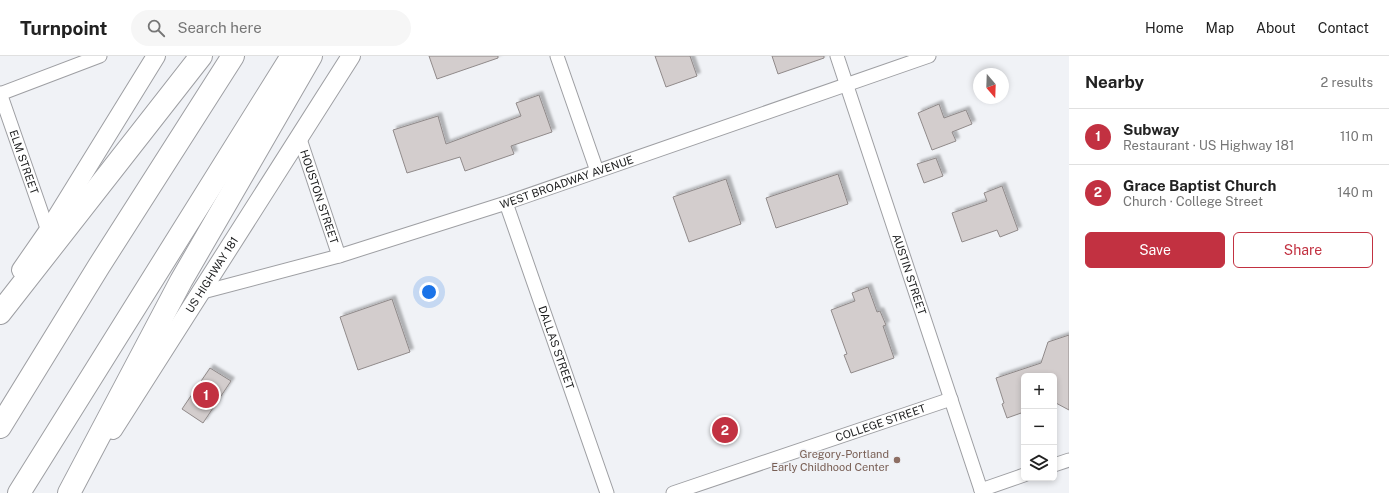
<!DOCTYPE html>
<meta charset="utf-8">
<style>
:root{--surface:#fff;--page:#f6f6f6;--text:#222;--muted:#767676;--line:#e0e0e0;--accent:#c23141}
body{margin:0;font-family:"Public Sans",sans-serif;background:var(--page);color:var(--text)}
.controls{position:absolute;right:12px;bottom:12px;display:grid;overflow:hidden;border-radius:6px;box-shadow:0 2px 6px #0003}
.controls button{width:36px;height:36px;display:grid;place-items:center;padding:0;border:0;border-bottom:1px solid var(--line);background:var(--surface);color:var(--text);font:20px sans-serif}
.compass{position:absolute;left:973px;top:12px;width:36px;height:36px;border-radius:50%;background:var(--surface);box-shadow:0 2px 6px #0003;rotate:161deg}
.you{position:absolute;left:429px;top:236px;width:14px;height:14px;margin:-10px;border:3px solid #fff;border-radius:50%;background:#1a73e8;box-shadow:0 0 0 6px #1a73e833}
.badge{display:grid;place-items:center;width:26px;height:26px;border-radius:50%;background:var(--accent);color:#fff;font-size:13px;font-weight:700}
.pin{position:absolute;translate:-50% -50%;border:2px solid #fff;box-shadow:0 1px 4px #0006}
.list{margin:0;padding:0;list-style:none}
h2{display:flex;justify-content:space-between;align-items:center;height:52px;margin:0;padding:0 16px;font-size:17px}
h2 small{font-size:13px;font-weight:400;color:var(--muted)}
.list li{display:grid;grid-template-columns:26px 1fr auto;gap:12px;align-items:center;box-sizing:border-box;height:56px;padding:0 16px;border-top:1px solid var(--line)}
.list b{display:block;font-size:15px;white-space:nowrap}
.list p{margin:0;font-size:13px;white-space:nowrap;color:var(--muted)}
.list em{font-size:13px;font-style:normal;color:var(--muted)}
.actions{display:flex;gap:8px;padding:12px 16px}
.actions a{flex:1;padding:9px 0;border:1px solid var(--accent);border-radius:6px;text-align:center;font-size:14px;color:var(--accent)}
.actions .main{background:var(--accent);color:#fff}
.icon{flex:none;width:22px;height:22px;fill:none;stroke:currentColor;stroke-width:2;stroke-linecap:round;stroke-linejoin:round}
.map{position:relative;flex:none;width:1069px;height:437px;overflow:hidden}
header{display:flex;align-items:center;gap:24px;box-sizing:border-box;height:56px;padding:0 20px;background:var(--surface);border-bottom:1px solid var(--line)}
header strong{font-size:19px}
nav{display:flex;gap:22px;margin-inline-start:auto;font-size:14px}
.search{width:280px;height:36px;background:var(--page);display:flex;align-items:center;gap:10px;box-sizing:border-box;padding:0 14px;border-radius:22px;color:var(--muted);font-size:15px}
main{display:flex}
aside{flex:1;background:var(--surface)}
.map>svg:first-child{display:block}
.building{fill:#d3cdcd;stroke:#908a8a;filter:url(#shadow)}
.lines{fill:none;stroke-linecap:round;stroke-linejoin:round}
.minor-casing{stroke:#9e9fa3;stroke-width:15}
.secondary-casing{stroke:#9e9fa3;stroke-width:20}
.motorway-casing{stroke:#9e9fa3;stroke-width:24}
.minor{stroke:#fff;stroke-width:13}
.secondary{stroke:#fff;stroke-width:18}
.motorway{stroke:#fff;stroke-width:22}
.education-dot{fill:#8d6e63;stroke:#f0f2f6;stroke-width:1.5}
.labels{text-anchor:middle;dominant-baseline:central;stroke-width:3;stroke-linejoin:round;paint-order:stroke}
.street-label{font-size:11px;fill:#1d1e1f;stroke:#f0f2f6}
.education-label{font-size:11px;fill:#785e54;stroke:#f0f2f6;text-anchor:end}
</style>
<header>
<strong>Turnpoint</strong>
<div class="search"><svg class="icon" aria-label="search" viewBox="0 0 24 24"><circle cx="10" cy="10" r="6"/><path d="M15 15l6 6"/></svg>Search here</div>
<nav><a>Home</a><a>Map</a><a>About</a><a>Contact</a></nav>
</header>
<main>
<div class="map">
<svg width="1069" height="437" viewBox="0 0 1069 437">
<defs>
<filter id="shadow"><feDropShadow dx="3.5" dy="-3.5" stdDeviation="1" flood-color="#0004"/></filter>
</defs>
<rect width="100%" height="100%" fill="#f0f2f6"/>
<g class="building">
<polygon points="429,0 498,0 498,2 437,23"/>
<polygon points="655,0 690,0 697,20 666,31"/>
<polygon points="772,0 824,0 824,2 778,18"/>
<polygon points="539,39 552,76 511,90 514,98 465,115 460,101 407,117 393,74 438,60 446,88 521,60 516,47"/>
<polygon points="939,48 944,62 966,54 972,68 952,76 956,85 932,94 918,57"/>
<polygon points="936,102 943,120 924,127 917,108"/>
<polygon points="838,118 848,148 776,172 766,142"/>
<polygon points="726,123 741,168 689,186 673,141"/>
<polygon points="1002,130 1018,174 1000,181 997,174 962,186 952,157 987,145 984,137"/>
<polygon points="868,231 877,256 880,255 886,269 883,270 894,302 851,317 844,299 847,298 831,254 855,245 852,237"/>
<polygon points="392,243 410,296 358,314 340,261"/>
<polygon points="1069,279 1069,354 1054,346 1054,320 1024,320 1024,356 1007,362 1002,348 1004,347 996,322 1041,307 1048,286"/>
<polygon points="210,312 231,325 203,367 182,353"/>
</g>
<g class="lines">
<defs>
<g id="minor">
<polyline points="557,0 597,115"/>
<path id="s1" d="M837 0 982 437"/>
<path id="s2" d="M0 37 48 175"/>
<polyline points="0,38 100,0"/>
<path id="s3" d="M299 80 339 200"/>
<path id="s4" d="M506 147 607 437"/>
<path id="s5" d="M199 237 339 200 506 147 929 0"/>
<polyline points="1054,409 1069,404"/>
<polyline points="981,434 1024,419"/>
<path id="s6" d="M673 437 951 343"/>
</g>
<g id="secondary">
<polyline points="21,214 48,175 156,0"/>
<path id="s7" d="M113 374 351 0"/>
</g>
<g id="motorway">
<polyline points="0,257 201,0"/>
<polyline points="0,371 99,210 233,0"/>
<polyline points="19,437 292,0"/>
<polyline points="69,437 181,225 311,0"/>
</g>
</defs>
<use href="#minor" class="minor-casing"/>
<use href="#secondary" class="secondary-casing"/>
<use href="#motorway" class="motorway-casing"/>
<use href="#minor" class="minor"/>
<use href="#secondary" class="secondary"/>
<use href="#motorway" class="motorway"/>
</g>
<circle class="education-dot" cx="897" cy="404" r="4"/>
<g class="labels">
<g class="street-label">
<text stroke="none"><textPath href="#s2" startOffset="73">ELM STREET</textPath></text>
<text stroke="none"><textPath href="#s5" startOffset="384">WEST BROADWAY AVENUE</textPath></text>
<text stroke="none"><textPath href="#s3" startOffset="64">HOUSTON STREET</textPath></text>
<text stroke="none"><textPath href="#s7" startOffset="184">US HIGHWAY 181</textPath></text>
<text stroke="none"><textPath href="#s1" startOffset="230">AUSTIN STREET</textPath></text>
<text stroke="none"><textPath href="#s4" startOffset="153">DALLAS STREET</textPath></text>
<text stroke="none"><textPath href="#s6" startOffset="219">COLLEGE STREET</textPath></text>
</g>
<g class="education-label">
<text x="889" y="398">Gregory-Portland<tspan x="889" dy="13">Early Childhood Center</tspan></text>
</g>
</g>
</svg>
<div class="controls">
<button>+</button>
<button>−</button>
<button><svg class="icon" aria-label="layers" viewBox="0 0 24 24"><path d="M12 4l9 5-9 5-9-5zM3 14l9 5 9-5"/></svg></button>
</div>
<svg class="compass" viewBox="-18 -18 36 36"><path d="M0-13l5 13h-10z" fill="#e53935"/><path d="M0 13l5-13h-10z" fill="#767676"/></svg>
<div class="you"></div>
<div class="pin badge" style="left:206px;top:339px">1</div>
<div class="pin badge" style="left:725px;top:374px">2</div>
</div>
<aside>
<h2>Nearby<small>2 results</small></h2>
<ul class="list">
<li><span class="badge">1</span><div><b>Subway</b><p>Restaurant · US Highway 181</p></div><em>110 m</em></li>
<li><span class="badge">2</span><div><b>Grace Baptist Church</b><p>Church · College Street</p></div><em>140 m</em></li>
</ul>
<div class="actions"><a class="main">Save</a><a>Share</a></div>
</aside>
</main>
